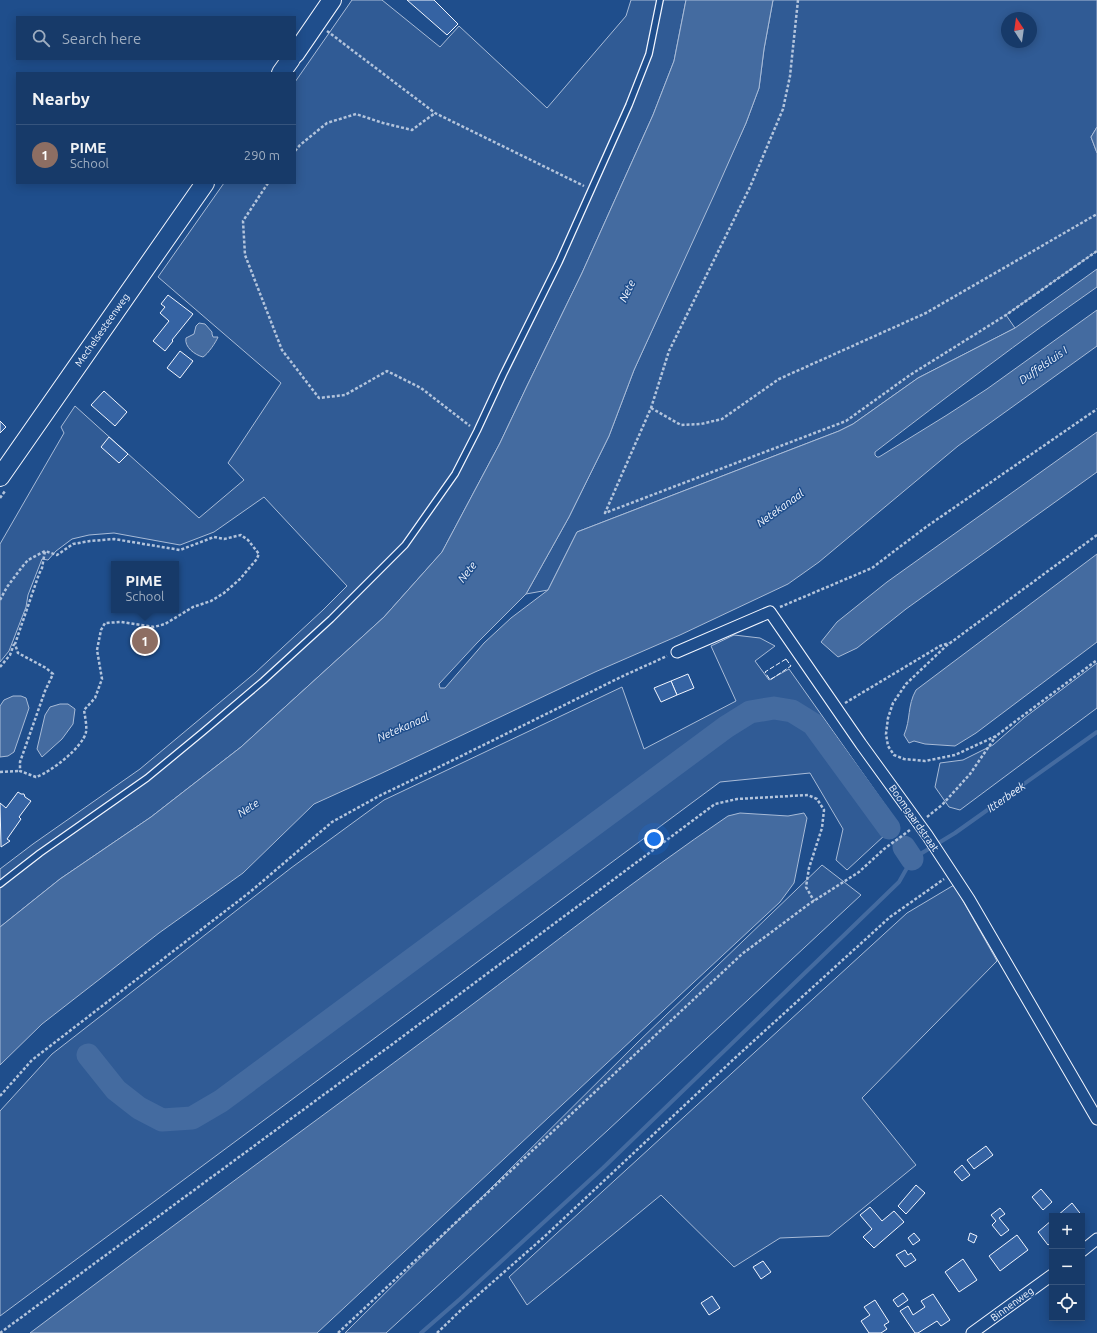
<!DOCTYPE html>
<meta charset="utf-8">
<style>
:root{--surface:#173a69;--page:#244571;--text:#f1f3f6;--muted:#9eadc0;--line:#36547d;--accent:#90b9f0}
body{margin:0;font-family:Ubuntu,sans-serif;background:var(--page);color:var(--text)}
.controls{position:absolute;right:12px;bottom:12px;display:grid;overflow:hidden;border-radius:0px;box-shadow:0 2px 10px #0003}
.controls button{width:36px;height:36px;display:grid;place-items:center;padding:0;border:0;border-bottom:1px solid var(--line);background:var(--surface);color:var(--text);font:20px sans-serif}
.compass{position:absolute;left:1001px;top:12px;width:36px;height:36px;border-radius:50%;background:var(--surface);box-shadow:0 2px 10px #0003;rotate:347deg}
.you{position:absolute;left:654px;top:839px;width:14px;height:14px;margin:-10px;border:3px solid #fff;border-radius:50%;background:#1a73e8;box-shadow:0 0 0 6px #1a73e833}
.badge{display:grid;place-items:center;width:26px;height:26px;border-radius:50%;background:var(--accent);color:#fff;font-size:13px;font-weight:700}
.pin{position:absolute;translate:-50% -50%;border:2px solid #fff;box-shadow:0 1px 4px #0006}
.popup{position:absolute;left:111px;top:561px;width:68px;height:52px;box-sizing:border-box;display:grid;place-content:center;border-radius:0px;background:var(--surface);filter:drop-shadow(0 1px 3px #0005);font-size:13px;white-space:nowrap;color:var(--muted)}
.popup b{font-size:15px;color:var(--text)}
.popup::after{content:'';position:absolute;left:50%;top:100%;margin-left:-8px;border:8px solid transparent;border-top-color:var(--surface)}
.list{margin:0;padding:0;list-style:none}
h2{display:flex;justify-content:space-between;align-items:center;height:52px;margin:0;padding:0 16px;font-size:17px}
h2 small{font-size:13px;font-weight:400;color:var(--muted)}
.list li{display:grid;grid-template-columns:26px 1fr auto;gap:12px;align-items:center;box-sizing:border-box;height:60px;padding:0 16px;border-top:1px solid var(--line)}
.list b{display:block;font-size:15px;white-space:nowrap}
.list p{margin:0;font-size:13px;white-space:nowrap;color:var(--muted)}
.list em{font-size:13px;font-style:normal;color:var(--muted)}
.icon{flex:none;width:22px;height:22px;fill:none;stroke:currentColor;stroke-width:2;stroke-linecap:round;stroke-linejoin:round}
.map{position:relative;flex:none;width:1097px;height:1333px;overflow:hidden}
.search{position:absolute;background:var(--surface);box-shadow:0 2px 10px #0003;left:16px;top:16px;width:280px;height:44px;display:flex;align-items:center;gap:10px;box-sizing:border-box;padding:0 14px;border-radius:0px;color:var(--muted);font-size:15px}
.panel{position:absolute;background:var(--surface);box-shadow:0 2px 10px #0003;left:16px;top:72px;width:280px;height:112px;border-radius:0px}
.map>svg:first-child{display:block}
.built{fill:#305b95;stroke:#a8bbd7;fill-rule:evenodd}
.water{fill:#446ba0;stroke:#a8bbd7}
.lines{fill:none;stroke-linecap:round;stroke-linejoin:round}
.stream{stroke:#446ba0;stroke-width:4}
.river{stroke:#446ba0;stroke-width:23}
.building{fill:#3563a3;stroke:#f2f6ff}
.service-casing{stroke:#f2f6ff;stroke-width:8}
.minor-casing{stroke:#f2f6ff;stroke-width:13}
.primary-casing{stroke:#f2f6ff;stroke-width:20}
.path{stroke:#b3c4dc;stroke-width:2.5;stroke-dasharray:3 2;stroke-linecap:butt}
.service{stroke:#1f4e8c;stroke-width:5.5}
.minor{stroke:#1f4e8c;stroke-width:11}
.primary{stroke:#1f4e8c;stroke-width:18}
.fence{stroke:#f2f6ff;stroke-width:1;stroke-dasharray:5 2;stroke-linecap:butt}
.labels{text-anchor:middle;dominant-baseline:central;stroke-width:3;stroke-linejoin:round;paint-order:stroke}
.street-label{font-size:10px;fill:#f2f6ff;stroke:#1f4e8c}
.water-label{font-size:11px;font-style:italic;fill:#f2f6ff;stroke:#1f4e8c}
</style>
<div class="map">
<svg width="1097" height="1333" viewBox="0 0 1097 1333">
<rect width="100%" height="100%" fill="#1f4e8c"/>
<g class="built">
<polygon points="352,0 382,0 440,47 459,26 547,108 626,16 631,0 686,0 674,61 653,115 582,273 527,386 500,443 442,552 384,617 241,747 151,817 60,879 0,927 0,869 33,844 140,769 255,673 323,610 347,586 264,497 214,532 180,545 114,533 89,535 72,539 56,551 48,560 42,559 28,595 26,607 9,651 0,662 0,544 64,433 61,427 75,406 199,518 244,480 228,463 281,383 158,277 224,183 295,183 295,82"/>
<path d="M773 0H1097V127L1091 137 1097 153V251L1006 315 1015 328 918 378 853 424 839 431 577 532 548 590 526 594 569 517 609 436 634 370 746 123 759 88 764 49ZM1007 18H1031V42H1007Z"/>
<polygon points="734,635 760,638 775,646 755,661 769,680 789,669 898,823 847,870 836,860 843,829 810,773 720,782 0,1316 0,1111 52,1054 291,868 384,800 622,687 644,749 736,701 711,646"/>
<polygon points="1097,663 1097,708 960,810 949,807 935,787 940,763 963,760 993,745 1024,718"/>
<polygon points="822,865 861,895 608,1130 386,1333 345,1333 638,1042"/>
<polygon points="954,885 997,961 862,1098 916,1165 829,1236 780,1238 734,1267 661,1195 527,1305 509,1277 907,913"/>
</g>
<g class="water">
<path d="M686 0H773L764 49 759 88 746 123 715 193 634 370 609 436 569 517 526 594 477 643 439 684 440 688H445L484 643 511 618 548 590 577 532 839 431 853 424 918 378 1015 328 1097 269V287C1021 340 948 396 875 452V455L877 457H879L947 415 987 389 1097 310V346L958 446 819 562 788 584 680 635 595 672 380 774 314 804 243 873 159 933 42 1024 0 1065V927L60 879 151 817 241 747 384 617 442 552 500 443 527 386 582 273 653 115 674 61Z"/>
<polygon points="1097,127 1097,153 1091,137"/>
<path d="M199 323 205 324 212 332V334L213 337H218C216 342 208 354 203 357 195 355 184 347 186 338L194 334 196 326Z"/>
<polygon points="1097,432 1097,472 906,609 857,648 838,657 821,642 837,622 887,582"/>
<path d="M1097 554V642L976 733 955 746 925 744 914 741 909 743 904 735C911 719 907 706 916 690Z"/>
<polygon points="13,696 21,696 26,698 29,708 14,752 8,756 0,757 0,706 4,700"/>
<polygon points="60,704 68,704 75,709 73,724 62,739 42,757 37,749 45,715 50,707"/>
<path d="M740 813 788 816 804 813 807 818 794 883 780 902 317 1333H30C174 1224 320 1118 465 1010 552 945 638 877 728 816Z"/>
</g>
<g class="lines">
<polyline class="stream" points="421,1333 460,1299 603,1168 899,882 912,859 955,833 1097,732"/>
<g class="river">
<polyline points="904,847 912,859"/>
<polyline points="88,1055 116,1090 139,1108 162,1120 192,1118 221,1101 726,727 750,712 774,708 792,711 813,724 889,828"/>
</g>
</g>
<g class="building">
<polygon points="407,0 434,0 458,24 447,35"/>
<polygon points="168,295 193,314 172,340 173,341 165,351 153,341 169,321 160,313 165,307 161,304"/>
<polygon points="180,351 193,361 180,378 167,368"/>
<polygon points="104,391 127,412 115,426 91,405"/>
<polygon points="0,421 6,427 0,433"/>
<polygon points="109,437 128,454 119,463 101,447"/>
<polygon points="688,674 694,688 677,695 671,681"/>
<polygon points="671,681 677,695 661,702 654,688"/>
<polygon points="18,792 21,794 24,794 25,797 31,801 19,817 21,819 7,839 10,841 1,847 0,803 6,808"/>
<polygon points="986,1146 993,1155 974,1169 967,1160"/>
<polygon points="962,1165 970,1175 962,1181 954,1172"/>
<polygon points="916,1185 925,1193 906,1214 898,1206"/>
<polygon points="1041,1189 1052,1202 1043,1210 1032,1197"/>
<polygon points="1072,1203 1083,1217 1057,1216"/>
<polygon points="870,1207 882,1221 894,1211 904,1222 874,1248 863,1237 872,1229 860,1215"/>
<polygon points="1000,1208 1005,1214 999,1218 1009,1230 1001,1236 992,1225 996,1221 991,1215"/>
<polygon points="1052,1220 1052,1242 1048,1245 1038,1232"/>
<polygon points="914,1233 920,1240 913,1245 908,1238"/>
<polygon points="970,1233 977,1236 974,1243 968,1240"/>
<polygon points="1017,1235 1028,1250 1000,1271 989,1256"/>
<polygon points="905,1250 908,1255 911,1253 916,1260 905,1267 896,1255"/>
<polygon points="963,1259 977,1280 959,1292 945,1272"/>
<polygon points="763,1261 771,1272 761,1279 753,1267"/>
<polygon points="903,1293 908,1300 898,1307 893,1300"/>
<polygon points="933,1294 950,1320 941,1326 937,1321 918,1333 915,1333 900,1311 908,1306 913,1315 925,1307 921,1301"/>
<polygon points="712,1296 720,1308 709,1315 701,1303"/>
<polygon points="875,1300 889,1322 884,1325 887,1329 881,1333 869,1333 861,1321 870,1315 864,1307"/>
</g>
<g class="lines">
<defs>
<polyline id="service" points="0,884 40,853 147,778 204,731 263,681 331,619 405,545 455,474 477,431 503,375 559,262 629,105 649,54 660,0"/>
<g id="minor">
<polyline points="677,652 770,612 861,744 927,835 969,899 1097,1119"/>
<polyline points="1082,1251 1097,1239"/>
<polyline points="972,1333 1052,1275"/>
</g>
<g id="primary">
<polyline points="295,54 332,0"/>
<polyline points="281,73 291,59"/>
<polyline points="0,477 205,183"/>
</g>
</defs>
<use href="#service" class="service-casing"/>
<use href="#minor" class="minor-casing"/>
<use href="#primary" class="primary-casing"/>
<g class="path">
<polyline points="798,0 790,76 783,109 750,187 669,351 651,408 605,513 846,421 910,375 1006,315 1097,251"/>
<polyline points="327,31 435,113 584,186"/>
<polyline points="295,151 300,145 327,123 356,114 383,123 412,130 435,113"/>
<polyline points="268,183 243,221 245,255 282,350 319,398 345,395 387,371 421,388 470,426"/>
<polyline points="651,408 681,425 701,424 722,419 779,379 926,313 1097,214"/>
<polyline points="0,498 5,491"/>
<polyline points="1097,535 946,646 906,684 893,703 888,718 886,734 888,746 894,755 904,759 925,761 955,755 996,736 1097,660"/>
<path d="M0 600 7 587 22 567 28 560 45 551 57 555 73 544 90 541 114 539 180 550 214 537 224 539 241 535 248 540 259 554 256 560 240 579 224 593 211 601 193 607 165 624 154 627 121 622 105 623 101 630 97 650 102 679 95 698 84 710C85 717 87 725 86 732 83 747 51 772 36 777L20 771V762L45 691 53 674 46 668 18 653 15 644 39 574 42 568 45 551"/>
<polyline points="780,607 872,568 926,527 1097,409"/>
<polyline points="0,667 10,655 14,644"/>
<polyline points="845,703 940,646 949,643"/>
<polyline points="0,772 20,771"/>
<polyline points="927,817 942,805 970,774 996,736"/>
<polyline points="0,1096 32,1060 250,892 332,822 381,795 435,769 623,676 667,656"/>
<polyline points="0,1333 398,1040 715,804 737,799 808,795 817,799 824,810 822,828 809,868 806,887 814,901"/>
<polyline points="338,1333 742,954 809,904 859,872 884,849 910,830"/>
<polyline points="437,1333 462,1309 544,1237 736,1057 890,917 944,879"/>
</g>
<use href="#service" class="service"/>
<use href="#minor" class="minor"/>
<use href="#primary" class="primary"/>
<polygon class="fence" points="786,659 791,666 770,680 765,672"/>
</g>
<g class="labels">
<g class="street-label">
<text transform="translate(102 330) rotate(-55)">Mechelsesteenweg</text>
<text transform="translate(914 818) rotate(55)">Boomgaardstraat</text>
<text transform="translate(1012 1304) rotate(-36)">Binnenweg</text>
</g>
<g class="water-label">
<text transform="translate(627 291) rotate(-65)">Nete</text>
<text transform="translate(1043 365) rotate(-35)">Duffelsluis I</text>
<text transform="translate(780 508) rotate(-36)">Netekanaal</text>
<text transform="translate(467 572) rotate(-53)">Nete</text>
<text transform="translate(403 727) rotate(-24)">Netekanaal</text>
<text transform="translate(1006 797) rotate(-35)">Itterbeek</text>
<text transform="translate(248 808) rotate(-34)">Nete</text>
</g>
</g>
</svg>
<div class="controls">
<button>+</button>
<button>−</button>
<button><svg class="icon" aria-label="locate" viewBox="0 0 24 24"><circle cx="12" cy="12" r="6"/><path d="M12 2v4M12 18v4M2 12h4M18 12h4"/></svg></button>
</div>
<svg class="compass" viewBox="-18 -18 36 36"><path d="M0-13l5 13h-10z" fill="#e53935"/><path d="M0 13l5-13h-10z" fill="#9eadc0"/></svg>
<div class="you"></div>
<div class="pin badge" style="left:145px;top:641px;background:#8d6e63">1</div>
<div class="popup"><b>PIME</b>School</div>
<div class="search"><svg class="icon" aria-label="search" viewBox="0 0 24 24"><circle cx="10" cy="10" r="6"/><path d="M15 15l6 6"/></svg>Search here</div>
<section class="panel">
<h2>Nearby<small></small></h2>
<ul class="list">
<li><span class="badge" style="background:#8d6e63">1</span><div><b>PIME</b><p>School</p></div><em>290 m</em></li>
</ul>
</section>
</div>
